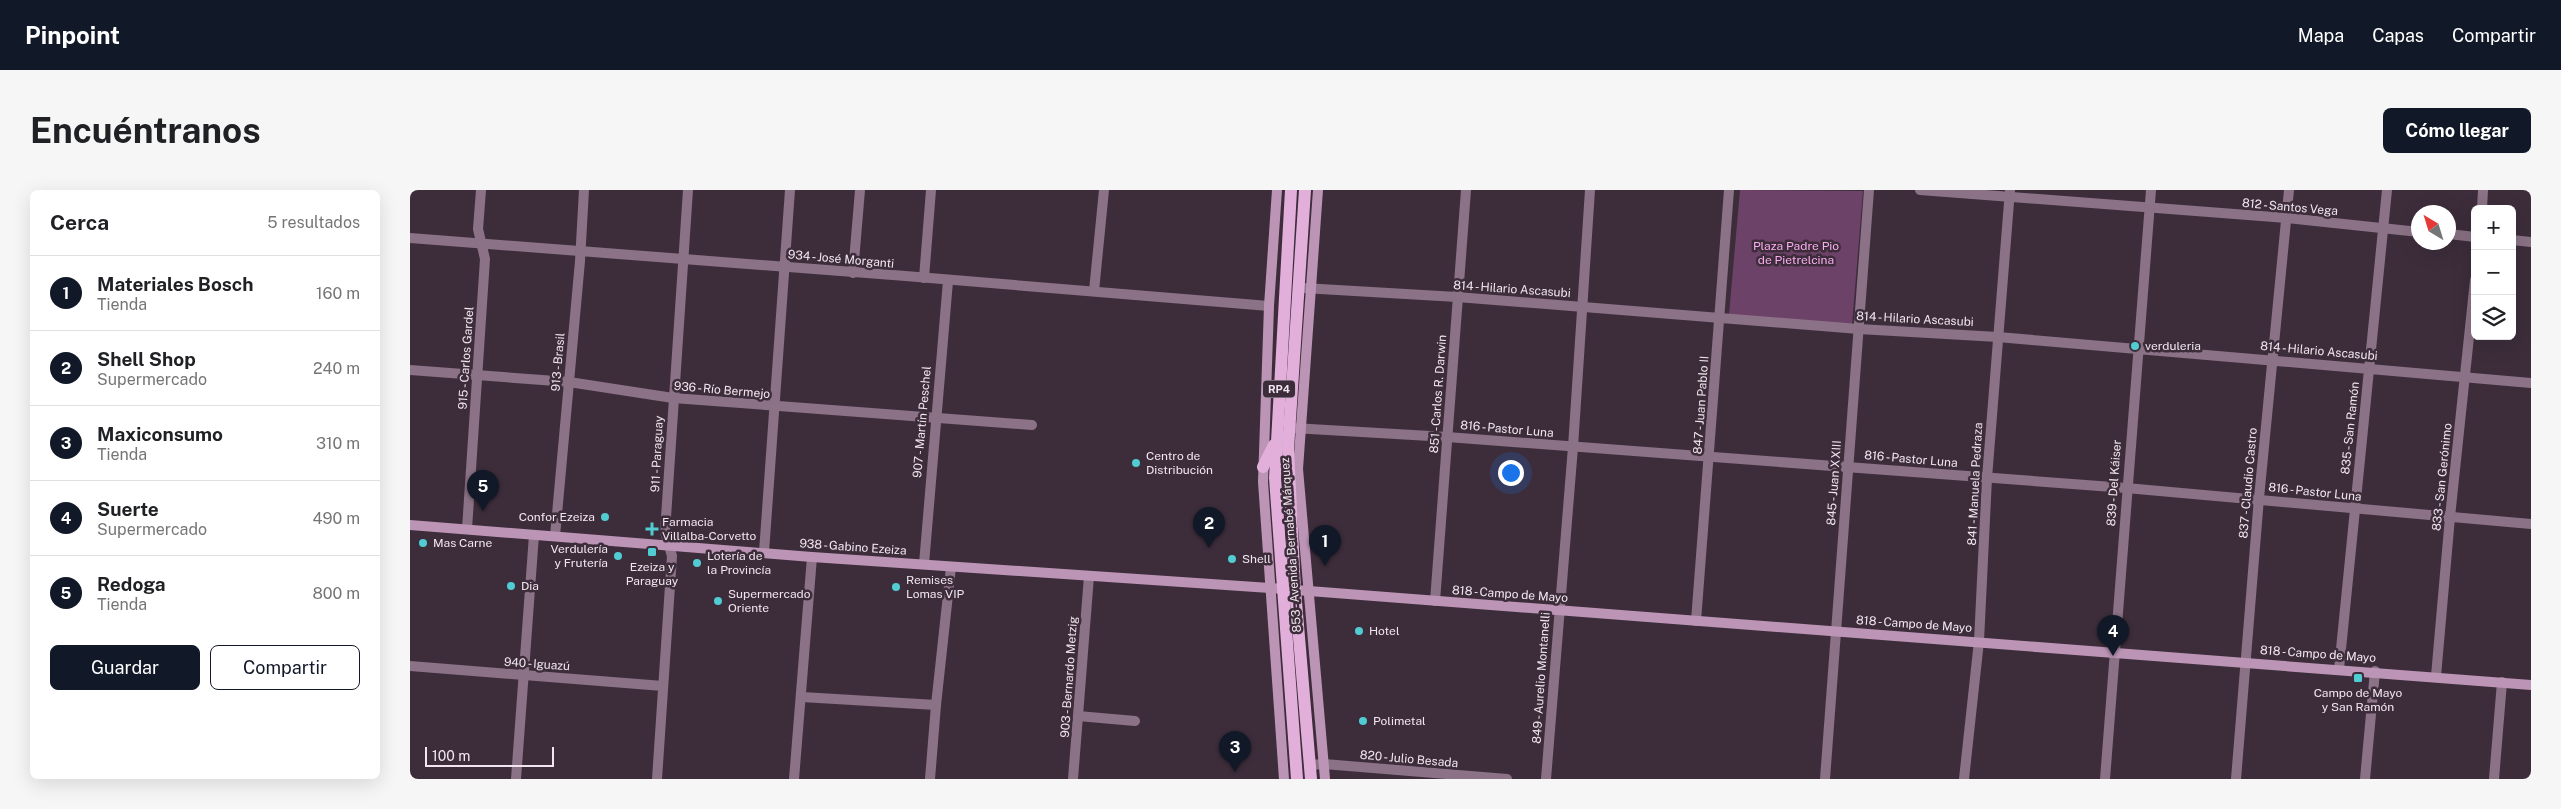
<!DOCTYPE html>
<html lang="es">
<meta charset="utf-8">
<style>
:root{--surface:#fff;--page:#f6f6f6;--text:#202124;--muted:#757577;--line:#e0e0e0;--accent:#111827}
body{margin:0;font-family:"Public Sans",sans-serif;background:var(--page);color:var(--text)}
.controls{position:absolute;right:15px;top:15px;display:grid;overflow:hidden;border-radius:8px;box-shadow:0 5px 20px #0002}
.controls button{width:45px;height:45px;display:grid;place-items:center;padding:0;border:0;border-bottom:1px solid var(--line);background:var(--surface);color:var(--text);font:25px sans-serif}
.compass{position:absolute;left:2001px;top:15px;width:45px;height:45px;border-radius:50%;background:var(--surface);box-shadow:0 5px 20px #0002;rotate:322deg}
.scale{position:absolute;left:15px;bottom:12px;width:129px;box-sizing:border-box;padding-left:5px;border:2px solid #f1e6ef;border-top:0;font-size:14px;line-height:18px;white-space:nowrap;color:#f1e6ef;-webkit-text-stroke:4px #3d2d3b;paint-order:stroke}
.you{position:absolute;left:1100px;top:282px;width:18px;height:18px;margin:-12px;border:4px solid #fff;border-radius:50%;background:#1a73e8;box-shadow:0 0 0 8px #1a73e833}
.badge{display:grid;place-items:center;width:32px;height:32px;border-radius:50%;background:var(--accent);color:#fff;font-size:16px;font-weight:700}
.pin{position:absolute;translate:-50% -41px;filter:drop-shadow(0 1px 2px #0008)}
.pin::after{content:'';position:absolute;top:26px;width:18px;height:15px;background:inherit;clip-path:polygon(0 0,100% 0,50% 100%)}
.list{margin:0;padding:0;list-style:none}
h2{display:flex;justify-content:space-between;align-items:center;height:65px;margin:0;padding:0 20px;font-size:21px}
h2 small{font-size:16px;font-weight:400;color:var(--muted)}
.list li{display:grid;grid-template-columns:32px 1fr auto;gap:15px;align-items:center;box-sizing:border-box;height:75px;padding:0 20px;border-top:1px solid var(--line)}
.list b{display:block;font-size:19px;white-space:nowrap}
.list p{margin:0;font-size:16px;white-space:nowrap;color:var(--muted)}
.list em{font-size:16px;font-style:normal;color:var(--muted)}
.actions{display:flex;gap:10px;padding:15px 20px}
.actions a{flex:1;padding:11px 0;border:1px solid var(--accent);border-radius:8px;text-align:center;font-size:18px;color:var(--accent)}
.actions .main{background:var(--accent);color:#fff}
.icon{flex:none;width:28px;height:28px;fill:none;stroke:currentColor;stroke-width:2;stroke-linecap:round;stroke-linejoin:round}
.map{position:relative;flex:none;width:2121px;height:589px;overflow:hidden;border-radius:8px}
header{display:flex;align-items:center;gap:30px;box-sizing:border-box;height:70px;padding:0 25px;background:var(--accent);color:#fff}
header strong{font-size:24px}
nav{display:flex;gap:28px;margin-inline-start:auto;font-size:18px}
.intro{display:flex;align-items:center;justify-content:space-between;box-sizing:border-box;height:120px;padding:0 30px}
h1{margin:0;font-size:35px}
.button{padding:12px 22px;border-radius:8px;background:var(--accent);color:#fff;font-size:18px;font-weight:700}
main{display:flex;gap:30px;padding:0 30px}
aside{flex:1;background:var(--surface);border-radius:8px;box-shadow:0 5px 20px #0002}
.map>svg:first-child{display:block}
.green{fill:#6d4268}
.lines{fill:none;stroke-linecap:round;stroke-linejoin:round}
.street{stroke:#8b7286;stroke-width:10}
.secondary{stroke:#bc95b6;stroke-width:10}
.primary{stroke:#e2afda;stroke-width:12}
.poi-dot{fill:#51ccd3;stroke:#3d2d3b;stroke-width:2}
.labels{text-anchor:middle;dominant-baseline:central;stroke-width:5;stroke-linejoin:round;paint-order:stroke}
.shield{fill:#3d2d3b;stroke:#bbaeb9;stroke-width:1}
.shield-label{font-size:11px;font-weight:bold;fill:#f1e6ef}
.street-label{font-size:12px;fill:#f1e6ef;stroke:#3d2d3b}
.park-label{font-size:12px;fill:#faacef;stroke:#3d2d3b}
.poi-label{font-size:12px;fill:#f1e6ef;stroke:#3d2d3b;text-anchor:start}
</style>
<header>
<strong>Pinpoint</strong>
<nav><a>Mapa</a><a>Capas</a><a>Compartir</a></nav>
</header>
<div class="intro"><h1>Encuéntranos</h1><a class="button">Cómo llegar</a></div>
<main>
<aside>
<h2>Cerca<small>5 resultados</small></h2>
<ul class="list">
<li><span class="badge">1</span><div><b>Materiales Bosch</b><p>Tienda</p></div><em>160 m</em></li>
<li><span class="badge">2</span><div><b>Shell Shop</b><p>Supermercado</p></div><em>240 m</em></li>
<li><span class="badge">3</span><div><b>Maxiconsumo</b><p>Tienda</p></div><em>310 m</em></li>
<li><span class="badge">4</span><div><b>Suerte</b><p>Supermercado</p></div><em>490 m</em></li>
<li><span class="badge">5</span><div><b>Redoga</b><p>Tienda</p></div><em>800 m</em></li>
</ul>
<div class="actions"><a class="main">Guardar</a><a>Compartir</a></div>
</aside>
<div class="map">
<svg width="2121" height="589" viewBox="0 0 2121 589">
<rect width="100%" height="100%" fill="#3d2d3b"/>
<polygon class="green" points="1330,0 1453,1 1442,135 1319,125"/>
<g class="lines">
<g class="street">
<polyline points="1510,0 1877,28 2009,42"/>
<polyline points="2072,19 2073,0"/>
<polyline points="2039,44 2065,47"/>
<path d="M0 48C286 70 573 91 859 116"/>
<polyline points="2102,50 2121,52"/>
<polyline points="443,83 450,0"/>
<polyline points="514,88 521,0"/>
<polyline points="893,98 1047,107 1449,139 1588,147 2121,193"/>
<polyline points="684,101 694,0"/>
<polyline points="0,180 159,192 263,208 622,235"/>
<polyline points="883,238 1037,247 1716,298 2121,334"/>
<polyline points="57,339 75,69 68,39 71,0"/>
<polyline points="145,346 170,71 174,0"/>
<polyline points="354,362 380,0"/>
<polyline points="514,374 538,91"/>
<polyline points="1025,411 1056,0"/>
<polyline points="1286,431 1319,0"/>
<polyline points="0,476 253,496"/>
<polyline points="1929,479 1977,0"/>
<polyline points="2026,486 2040,327 2065,90"/>
<polyline points="392,507 526,515"/>
<polyline points="668,526 725,531"/>
<polyline points="899,575 914,574 1097,589"/>
<polyline points="106,589 124,345"/>
<polyline points="247,589 262,366 255,342 278,0"/>
<polyline points="384,589 402,367"/>
<polyline points="520,589 526,515 541,377"/>
<polyline points="663,589 679,386"/>
<polyline points="1136,589 1163,257 1180,0"/>
<polyline points="1415,589 1459,0"/>
<polyline points="1554,589 1569,451 1577,288 1600,0"/>
<polyline points="1695,589 1741,0"/>
<polyline points="1826,589 1849,308 1879,0"/>
<polyline points="1955,589 1965,481"/>
<polyline points="2084,589 2092,492"/>
</g>
<g class="secondary">
<polyline points="867,0 859,116 853,292 874,589"/>
<polyline points="908,0 888,279 915,589"/>
<polyline points="0,335 402,367 860,398 2121,495"/>
</g>
<g class="primary">
<polyline points="881,0 865,288 887,589"/>
<polyline points="895,0 878,259 885,400 901,589"/>
<polyline points="853,277 864,255"/>
</g>
</g>
<g class="poi-dot">
<circle cx="1725" cy="156" r="5"/>
<circle cx="726" cy="273" r="5"/>
<circle cx="195" cy="327" r="5"/>
<path d="M239.5 331.5h5v5h5v5h-5v5h-5v-5h-5v-5h5z"/>
<circle cx="13" cy="353" r="5"/>
<rect x="237" y="357" width="10" height="10" rx="2.5"/>
<circle cx="208" cy="366" r="5"/>
<circle cx="822" cy="369" r="5"/>
<circle cx="287" cy="373" r="5"/>
<circle cx="101" cy="396" r="5"/>
<circle cx="486" cy="397" r="5"/>
<circle cx="308" cy="411" r="5"/>
<circle cx="949" cy="441" r="5"/>
<rect x="1943" y="483" width="10" height="10" rx="2.5"/>
<circle cx="953" cy="531" r="5"/>
</g>
<g class="labels">
<rect class="shield" x="853" y="190.5" width="32" height="17" rx="4"/>
<g class="shield-label">
<text x="869" y="199">RP4</text>
</g>
<g class="street-label">
<text transform="translate(1880 17) rotate(5)">812 - Santos Vega</text>
<text transform="translate(431 69) rotate(5)">934 - José Morganti</text>
<text transform="translate(1102 99) rotate(4)">814 - Hilario Ascasubi</text>
<text transform="translate(1505 129) rotate(3)">814 - Hilario Ascasubi</text>
<text transform="translate(1909 161) rotate(5)">814 - Hilario Ascasubi</text>
<text transform="translate(56 168) rotate(-86)">915 - Carlos Gardel</text>
<text transform="translate(148 172) rotate(-85)">913 - Brasil</text>
<text transform="translate(312 200) rotate(5)">936 - Río Bermejo</text>
<text transform="translate(1028 204) rotate(-86)">851 - Carlos R. Darwin</text>
<text transform="translate(1291 215) rotate(-86)">847 - Juan Pablo II</text>
<text transform="translate(512 232) rotate(-85)">907 - Martín Peschel</text>
<text transform="translate(1940 238) rotate(-84)">835 - San Ramón</text>
<text transform="translate(1097 239) rotate(5)">816 - Pastor Luna</text>
<text transform="translate(247 264) rotate(-87)">911 - Paraguay</text>
<text transform="translate(1501 269) rotate(5)">816 - Pastor Luna</text>
<text transform="translate(2032 287) rotate(-84)">833 - San Gerónimo</text>
<text transform="translate(1424 293) rotate(-86)">845 - Juan XXIII</text>
<text transform="translate(1704 293) rotate(-86)">839 - Del Káiser</text>
<text transform="translate(1838 293) rotate(-85)">837 - Claudio Castro</text>
<text transform="translate(1565 294) rotate(-87)">841 - Manuela Pedraza</text>
<text transform="translate(1905 302) rotate(6)">816 - Pastor Luna</text>
<text transform="translate(881 355) rotate(-94)">853 - Avenida Bernabé Márquez</text>
<text transform="translate(443 357) rotate(4)">938 - Gabino Ezeiza</text>
<text transform="translate(1100 404) rotate(4)">818 - Campo de Mayo</text>
<text transform="translate(1504 434) rotate(4)">818 - Campo de Mayo</text>
<text transform="translate(1908 464) rotate(4)">818 - Campo de Mayo</text>
<text transform="translate(127 474) rotate(4)">940 - Iguazú</text>
<text transform="translate(659 487) rotate(-86)">903 - Bernardo Metzig</text>
<text transform="translate(1131 488) rotate(-86)">849 - Aurelio Montanelli</text>
<text transform="translate(999 569) rotate(5)">820 - Julio Besada</text>
</g>
<g class="park-label">
<text x="1386" y="56">Plaza Padre Pio<tspan x="1386" dy="14">de Pietrelcina</tspan></text>
</g>
<g class="poi-label">
<text x="1735" y="156">verduleria</text>
<text x="736" y="266">Centro de<tspan x="736" dy="14">Distribución</tspan></text>
<text x="185" y="327" text-anchor="end">Confor Ezeiza</text>
<text x="252" y="332">Farmacia<tspan x="252" dy="14">Villalba-Corvetto</tspan></text>
<text x="23" y="353">Mas Carne</text>
<text x="198" y="359" text-anchor="end">Verdulería<tspan x="198" dy="14">y Frutería</tspan></text>
<text x="297" y="366">Lotería de<tspan x="297" dy="14">la Provincía</tspan></text>
<text x="832" y="369">Shell</text>
<text x="242" y="377" text-anchor="middle">Ezeiza y<tspan x="242" dy="14">Paraguay</tspan></text>
<text x="496" y="390">Remises<tspan x="496" dy="14">Lomas VIP</tspan></text>
<text x="111" y="396">Dia</text>
<text x="318" y="404">Supermercado<tspan x="318" dy="14">Oriente</tspan></text>
<text x="959" y="441">Hotel</text>
<text x="1948" y="503" text-anchor="middle">Campo de Mayo<tspan x="1948" dy="14">y San Ramón</tspan></text>
<text x="963" y="531">Polimetal</text>
</g>
</g>
</svg>
<div class="controls">
<button>+</button>
<button>−</button>
<button><svg class="icon" aria-label="layers" viewBox="0 0 24 24"><path d="M12 4l9 5-9 5-9-5zM3 14l9 5 9-5"/></svg></button>
</div>
<svg class="compass" viewBox="-18 -18 36 36"><path d="M0-13l5 13h-10z" fill="#e53935"/><path d="M0 13l5-13h-10z" fill="#757577"/></svg>
<div class="scale">100 m</div>
<div class="you"></div>
<div class="pin badge" style="left:915px;top:376px">1</div>
<div class="pin badge" style="left:799px;top:358px">2</div>
<div class="pin badge" style="left:825px;top:582px">3</div>
<div class="pin badge" style="left:1703px;top:466px">4</div>
<div class="pin badge" style="left:73px;top:321px">5</div>
</div>
</main>
